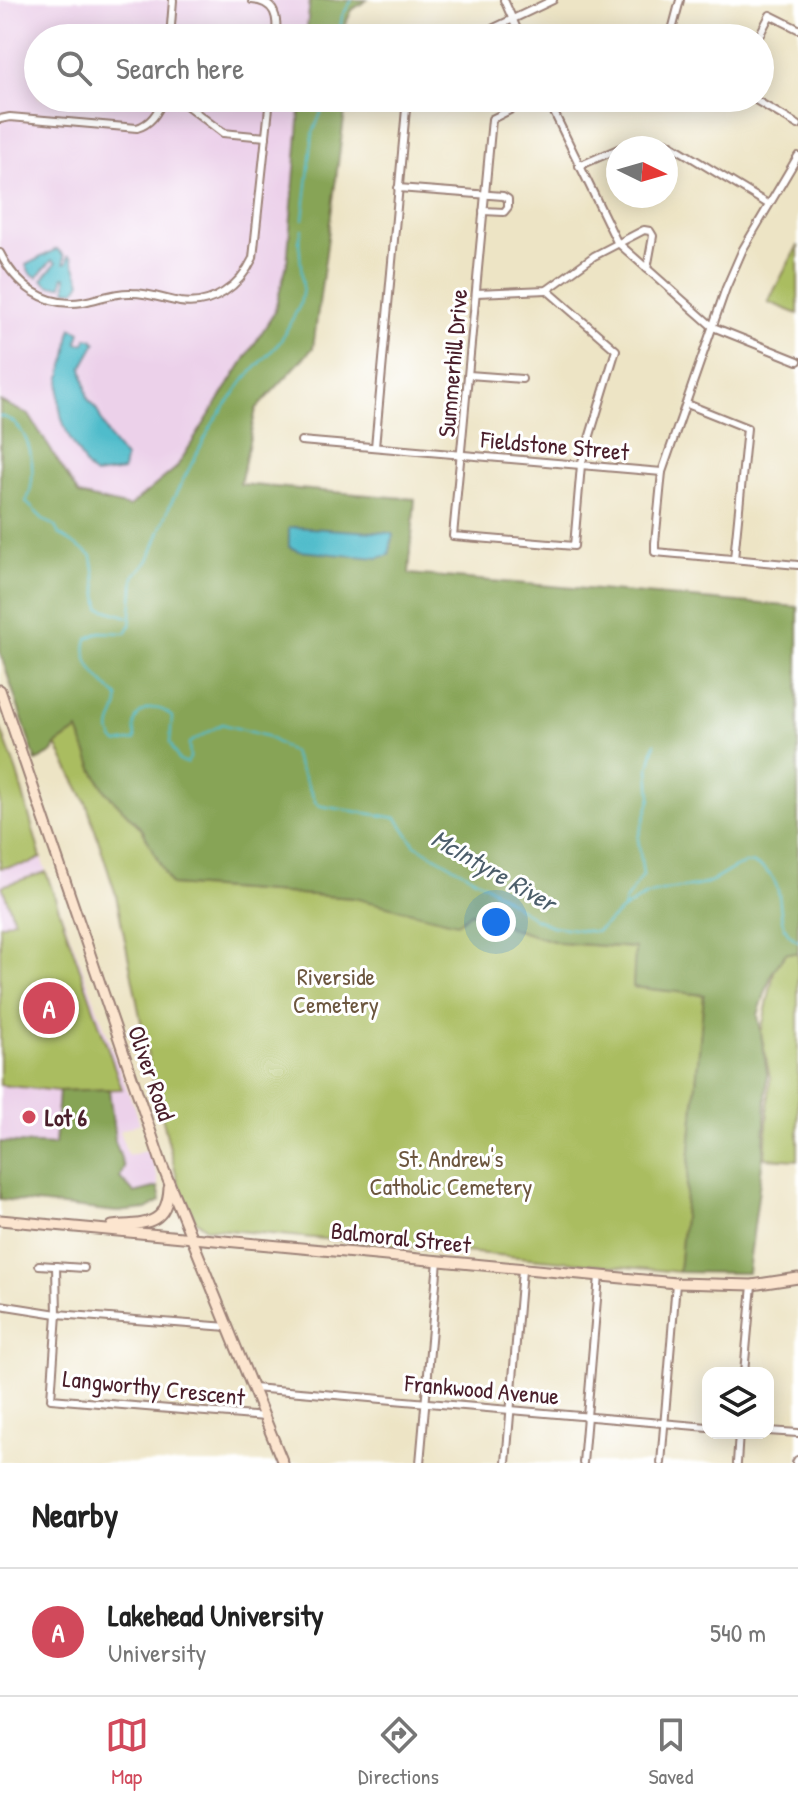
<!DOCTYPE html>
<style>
:root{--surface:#fff;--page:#f2f2f2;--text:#222;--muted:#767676;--line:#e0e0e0;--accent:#d1495b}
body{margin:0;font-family:"Patrick Hand",sans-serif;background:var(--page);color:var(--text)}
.controls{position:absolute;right:24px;bottom:24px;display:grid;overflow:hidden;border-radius:16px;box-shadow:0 4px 20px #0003}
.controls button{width:72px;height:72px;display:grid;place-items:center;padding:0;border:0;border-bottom:2px solid var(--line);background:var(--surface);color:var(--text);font:40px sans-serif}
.compass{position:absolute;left:606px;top:136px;width:72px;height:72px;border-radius:50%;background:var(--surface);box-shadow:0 4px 20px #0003;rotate:95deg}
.you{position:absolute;left:496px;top:922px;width:28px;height:28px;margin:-20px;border:6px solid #fff;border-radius:50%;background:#1a73e8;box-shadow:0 0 0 12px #1a73e833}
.badge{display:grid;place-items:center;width:52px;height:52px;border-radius:50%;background:var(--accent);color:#fff;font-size:26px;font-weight:700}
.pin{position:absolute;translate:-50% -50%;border:4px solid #fff;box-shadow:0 2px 8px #0006}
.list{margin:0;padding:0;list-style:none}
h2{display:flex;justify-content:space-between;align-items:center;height:104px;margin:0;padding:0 32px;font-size:34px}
h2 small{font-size:26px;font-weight:400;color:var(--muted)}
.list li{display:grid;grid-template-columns:52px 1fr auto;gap:24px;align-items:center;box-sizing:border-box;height:128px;padding:0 32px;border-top:2px solid var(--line)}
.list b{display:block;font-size:30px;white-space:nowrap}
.list p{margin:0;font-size:26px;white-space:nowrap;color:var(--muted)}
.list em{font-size:26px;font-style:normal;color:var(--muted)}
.icon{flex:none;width:44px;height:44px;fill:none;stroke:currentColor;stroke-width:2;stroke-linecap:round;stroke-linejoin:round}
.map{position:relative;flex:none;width:798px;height:1463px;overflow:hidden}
.search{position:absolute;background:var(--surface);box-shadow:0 4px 20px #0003;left:24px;right:24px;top:24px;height:88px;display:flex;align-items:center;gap:20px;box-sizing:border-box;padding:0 28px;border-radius:44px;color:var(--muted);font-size:30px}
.sheet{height:232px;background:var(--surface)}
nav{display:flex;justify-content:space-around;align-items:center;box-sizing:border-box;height:112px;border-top:2px solid var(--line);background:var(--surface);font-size:22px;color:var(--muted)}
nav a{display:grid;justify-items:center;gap:4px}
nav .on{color:var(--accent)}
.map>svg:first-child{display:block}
.built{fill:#ecd1ea}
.green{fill:#aabd61;stroke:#7a6e46;stroke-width:2}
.forest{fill:#87a457;stroke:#686241;stroke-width:2}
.water{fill:#50bccb;stroke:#4d6e7b;stroke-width:2}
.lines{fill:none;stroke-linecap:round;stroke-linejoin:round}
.stream{stroke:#50bccb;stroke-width:2}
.minor-casing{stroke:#9c8278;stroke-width:10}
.tertiary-casing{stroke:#9c8278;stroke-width:12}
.secondary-casing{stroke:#9c8278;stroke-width:13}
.minor{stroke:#fff;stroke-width:6}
.tertiary{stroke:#fff;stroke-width:8}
.secondary{stroke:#fce5cf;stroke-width:9}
.poi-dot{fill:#d1495b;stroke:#fff;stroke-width:3}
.labels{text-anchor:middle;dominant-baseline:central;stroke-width:6;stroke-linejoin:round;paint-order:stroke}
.street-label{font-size:24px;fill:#4a1f2b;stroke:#fff}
.park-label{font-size:24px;fill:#6c563e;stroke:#fff}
.poi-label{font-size:24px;font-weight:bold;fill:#4a1f2b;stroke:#fff;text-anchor:start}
.water-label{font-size:26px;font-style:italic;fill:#4c5e6b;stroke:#fff}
</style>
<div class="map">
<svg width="798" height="1463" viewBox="0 0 798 1463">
<rect width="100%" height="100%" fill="#fff"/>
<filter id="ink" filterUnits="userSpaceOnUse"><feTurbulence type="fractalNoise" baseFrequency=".0125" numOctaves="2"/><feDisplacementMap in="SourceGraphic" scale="16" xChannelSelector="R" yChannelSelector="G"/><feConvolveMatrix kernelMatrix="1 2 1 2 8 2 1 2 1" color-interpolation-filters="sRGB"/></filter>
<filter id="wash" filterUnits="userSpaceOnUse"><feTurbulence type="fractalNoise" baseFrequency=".006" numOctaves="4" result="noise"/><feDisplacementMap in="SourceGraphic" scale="32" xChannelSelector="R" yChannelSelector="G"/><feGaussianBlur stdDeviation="1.8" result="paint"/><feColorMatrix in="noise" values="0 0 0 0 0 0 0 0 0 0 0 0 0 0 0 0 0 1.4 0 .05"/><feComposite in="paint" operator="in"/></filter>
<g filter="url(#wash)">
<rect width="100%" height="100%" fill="#ede4c5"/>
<g class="built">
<polygon points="0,0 310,0 306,38 38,38 38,98 301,98 287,264 274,313 176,468 129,507 78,495 29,415 0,401"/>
<polygon points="0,727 26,803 41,858 140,1123 119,1131 128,1156 148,1150 157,1175 161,1200 117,1212 0,1199"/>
</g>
<g class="green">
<polygon points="798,245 798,314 768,302"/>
<polygon points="0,726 17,772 41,858 29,864 0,868"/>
<polygon points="78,730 94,771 106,792 142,829 171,885 354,898 387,904 493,915 510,928 560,943 636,948 633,987 704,995 679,1272 206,1228 195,1220 178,1182 150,1067 116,895 86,802 56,745"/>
<polygon points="46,872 122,1089 59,1091 0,1085 0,925 14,920 2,886"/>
<polygon points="782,934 798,946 798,1160 765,1158 770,1078 761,1033"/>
</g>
<g class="forest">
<polygon points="310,0 367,0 352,10 339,38 306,38"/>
<polygon points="301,98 344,98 346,104 313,348 256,409 240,484 415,499 409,574 798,607 798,953 786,953 772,973 758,1015 767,1072 764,1149 748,1273 679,1272 704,995 633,987 635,948 560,943 510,928 493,915 471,913 457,923 354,898 171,885 142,829 106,792 94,771 78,730 56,745 53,752 36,761 0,652 0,401 29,415 79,495 129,507 176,468 274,313 287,264"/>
<polygon points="109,1089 115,1141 124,1167 120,1178 134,1193 158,1187 161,1200 147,1209 117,1212 0,1199 0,1142 55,1145 59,1091"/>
</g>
<g class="water">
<polygon points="57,249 64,256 64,263 67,263 68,256 71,257 81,282 76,290 66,290 66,277 63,277 62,286 50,286 42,280 56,263 52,260 37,277 30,273 26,265"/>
<path d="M72 328 80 332 77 342 79 344 85 343 87 338 92 339 96 343 82 368 88 399 97 410 110 439 125 458 123 471 95 475C84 468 83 459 77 450 57 421 54 392 66 359 70 349 67 337 72 328Z"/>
<polygon points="294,527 390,533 393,535 389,555 378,558 299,551 289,547 289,528"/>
</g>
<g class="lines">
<g class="stream">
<polyline points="339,38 342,16 352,0"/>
<polyline points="303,219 313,133 327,98"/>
<path d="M302 229 299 242 303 288 300 305 280 342 245 379 213 423 170 505 149 560 134 576 130 626 126 633 100 632 87 639C79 663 102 682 118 697 121 715 100 727 117 743L135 740C136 732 132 726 136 719 144 704 162 706 172 717L170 743 179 761 187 763 190 758 189 743 222 724 266 736 292 752 316 803 321 806 397 818 415 845 486 885 535 919 552 926 596 932C612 919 627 904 646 896 663 888 683 889 701 885 728 879 745 845 771 876 788 898 771 926 798 941"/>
<path d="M0 416C33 423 39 477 26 502L45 521 54 525 59 534 92 556 100 608 128 617"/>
<polyline points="623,909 625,901 643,875 638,838 651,798 649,768 655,743"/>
</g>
</g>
</g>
<g filter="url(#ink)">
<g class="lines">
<defs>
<g id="minor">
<path d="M252 0C276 2 278 17 276 38"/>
<polyline points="504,0 521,38"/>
<polyline points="170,38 173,0"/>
<polyline points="473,38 553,0"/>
<polyline points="670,38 680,0"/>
<polyline points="758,38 770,15 798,29"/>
<polyline points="177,98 223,133 266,137"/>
<polyline points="534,98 492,119 453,536 574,546 581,465 616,350 547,290"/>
<polyline points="547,98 617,242 713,327 798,361"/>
<polyline points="752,98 798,125"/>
<path d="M0 119 10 117 137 128C151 124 159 111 163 98"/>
<polyline points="620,148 637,141 666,142 768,204"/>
<polyline points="798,156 743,249 726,288 662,472 655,543 655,552 798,565"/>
<polyline points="579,166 618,149"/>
<polyline points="398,188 503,196 508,199 508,207 504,212 483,211"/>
<path d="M0 253C16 285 45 308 83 302 100 299 114 292 132 293 148 293 164 299 180 302 212 307 240 286 253 258L270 98"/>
<polyline points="476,293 547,290 594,256 644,230 650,231 653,236 647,269"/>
<polyline points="469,375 522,379"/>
<polyline points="687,404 747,428 734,559"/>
<polyline points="301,441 662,472"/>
<polyline points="375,447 407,98"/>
<polyline points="39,1265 84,1268"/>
<polyline points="56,1266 57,1314 51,1399 265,1417"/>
<polyline points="0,1305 57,1314 228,1327"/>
<polyline points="744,1373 752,1285"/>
<polyline points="253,1388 708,1427"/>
<polyline points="768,1431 798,1433"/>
<polyline points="420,1463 438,1261"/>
<polyline points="506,1463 522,1270"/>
<polyline points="583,1463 599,1276"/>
<polyline points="661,1463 676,1283"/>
<polyline points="737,1463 739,1433"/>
</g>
<polyline id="tertiary" points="797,1463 798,1461"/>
<g id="secondary">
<polyline points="0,690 162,1165 283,1463"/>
<polyline points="0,1220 676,1283 752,1285 798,1278"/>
<path d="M112 1226C143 1223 167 1227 169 1188"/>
</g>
</defs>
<use href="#minor" class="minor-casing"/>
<use href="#tertiary" class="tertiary-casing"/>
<use href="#secondary" class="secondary-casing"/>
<use href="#minor" class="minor"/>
<use href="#tertiary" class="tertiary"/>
<use href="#secondary" class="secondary"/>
</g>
</g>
<circle class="poi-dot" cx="29" cy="1117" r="8"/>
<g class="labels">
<g class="street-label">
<text transform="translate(452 363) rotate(-85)">Summerhill Drive</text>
<text transform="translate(555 445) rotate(5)">Fieldstone Street</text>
<text transform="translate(152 1073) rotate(71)">Oliver Road</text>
<text transform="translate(401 1237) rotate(6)">Balmoral Street</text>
<text transform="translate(154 1387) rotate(6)">Langworthy Crescent</text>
<text transform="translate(482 1389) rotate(5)">Frankwood Avenue</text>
</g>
<g class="park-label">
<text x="336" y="976">Riverside<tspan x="336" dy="28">Cemetery</tspan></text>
<text x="451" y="1158">St. Andrew's<tspan x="451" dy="28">Catholic Cemetery</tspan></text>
</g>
<g class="poi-label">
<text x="45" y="1117">Lot 6</text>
</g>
<g class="water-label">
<text transform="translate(494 870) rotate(30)">McIntyre River</text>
</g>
</g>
</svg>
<div class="controls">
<button><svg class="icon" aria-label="layers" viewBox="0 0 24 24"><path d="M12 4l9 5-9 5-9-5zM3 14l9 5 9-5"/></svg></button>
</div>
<svg class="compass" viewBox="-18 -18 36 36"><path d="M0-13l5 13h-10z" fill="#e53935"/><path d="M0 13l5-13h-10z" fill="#767676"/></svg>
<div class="you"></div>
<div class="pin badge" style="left:49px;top:1008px">A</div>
<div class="search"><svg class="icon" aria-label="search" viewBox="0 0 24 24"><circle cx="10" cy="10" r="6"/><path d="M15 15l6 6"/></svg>Search here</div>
</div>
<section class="sheet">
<h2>Nearby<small></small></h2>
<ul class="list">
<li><span class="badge">A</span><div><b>Lakehead University</b><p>University</p></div><em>540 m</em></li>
</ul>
</section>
<nav>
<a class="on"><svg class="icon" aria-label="map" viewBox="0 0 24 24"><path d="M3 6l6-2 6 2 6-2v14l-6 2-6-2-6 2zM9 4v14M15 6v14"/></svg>Map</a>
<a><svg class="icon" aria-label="directions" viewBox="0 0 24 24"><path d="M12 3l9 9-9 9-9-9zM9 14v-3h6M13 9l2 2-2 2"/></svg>Directions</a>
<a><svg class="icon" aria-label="saved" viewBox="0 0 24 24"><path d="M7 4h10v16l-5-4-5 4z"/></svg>Saved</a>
</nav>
